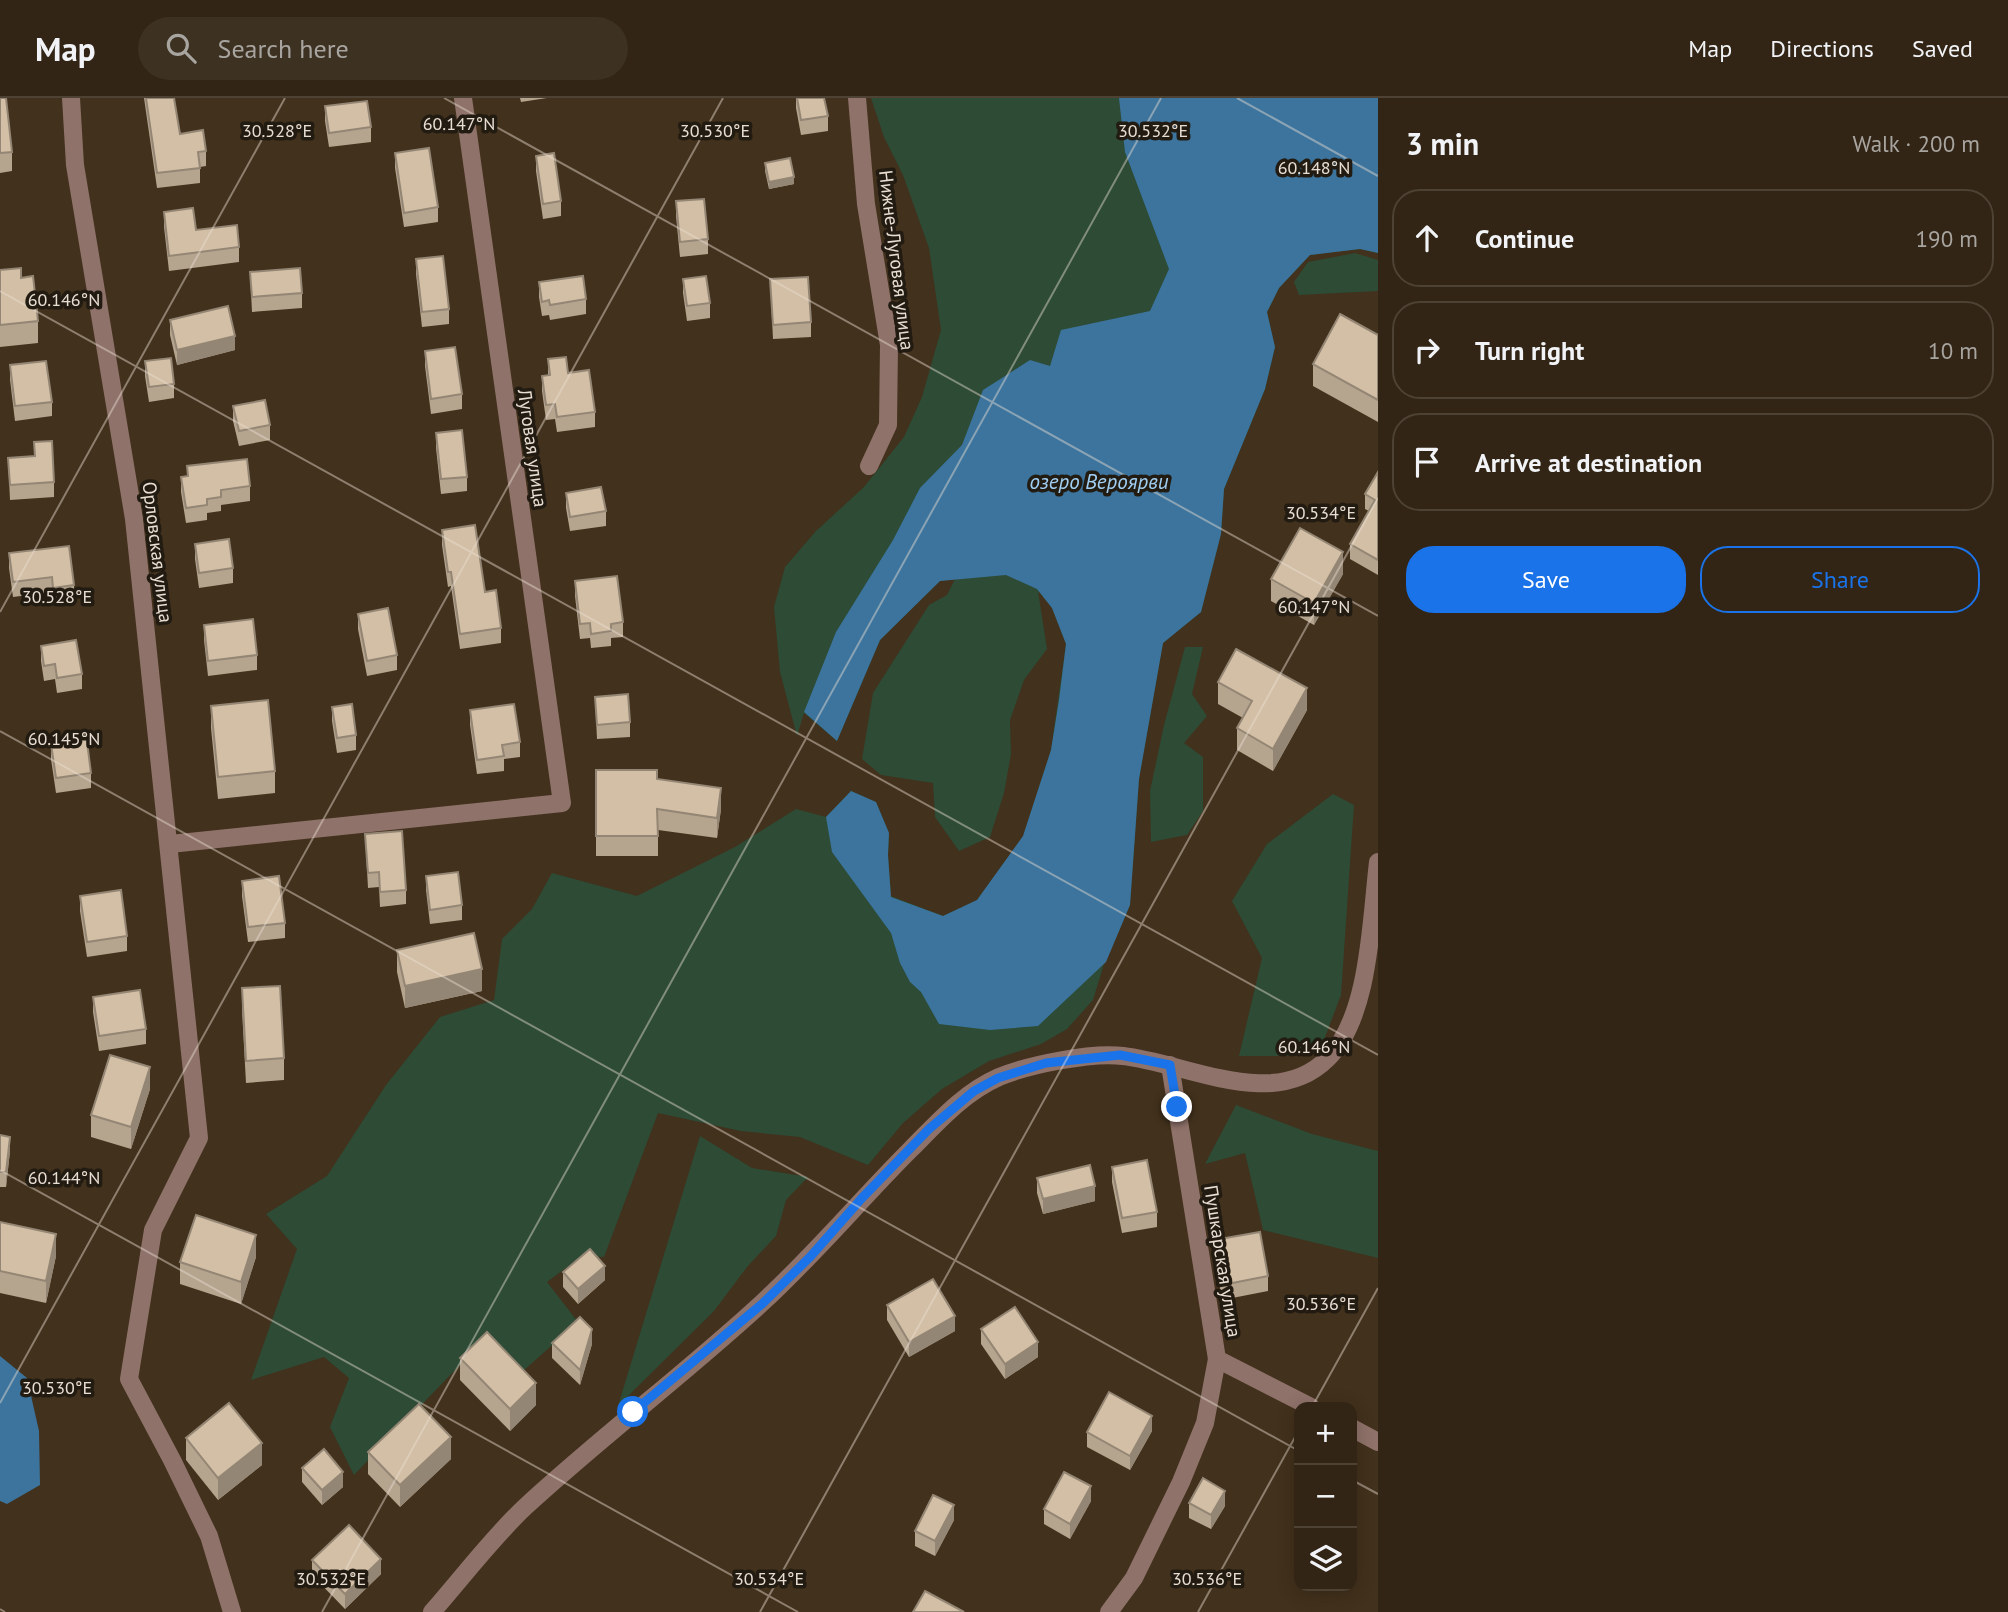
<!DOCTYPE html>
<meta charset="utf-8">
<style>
:root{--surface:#322515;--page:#3d3122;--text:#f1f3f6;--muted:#a8a5a0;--line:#4d4234;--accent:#1a73e8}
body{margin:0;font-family:"PT Sans",sans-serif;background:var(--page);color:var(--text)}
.controls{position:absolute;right:21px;bottom:21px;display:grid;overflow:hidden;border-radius:14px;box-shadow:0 4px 18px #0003}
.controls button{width:63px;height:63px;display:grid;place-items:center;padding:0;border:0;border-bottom:2px solid var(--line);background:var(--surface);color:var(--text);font:35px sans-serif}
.stop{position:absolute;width:21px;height:21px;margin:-16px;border:5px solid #1a73e8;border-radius:50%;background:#fff}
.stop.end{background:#1a73e8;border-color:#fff;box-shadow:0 2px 7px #0008}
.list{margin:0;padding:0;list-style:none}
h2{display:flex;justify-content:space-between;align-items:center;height:91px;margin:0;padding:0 28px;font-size:30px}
h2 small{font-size:23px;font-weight:400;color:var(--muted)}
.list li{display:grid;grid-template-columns:46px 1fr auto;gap:21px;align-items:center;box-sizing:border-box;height:98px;margin:0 14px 14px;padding:0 14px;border:2px solid var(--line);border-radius:28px}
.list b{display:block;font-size:26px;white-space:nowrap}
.list em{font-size:23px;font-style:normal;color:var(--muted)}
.actions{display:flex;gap:14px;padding:21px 28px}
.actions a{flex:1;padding:16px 0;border:2px solid var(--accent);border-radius:28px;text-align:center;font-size:24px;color:var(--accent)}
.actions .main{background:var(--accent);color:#fff}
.icon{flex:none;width:38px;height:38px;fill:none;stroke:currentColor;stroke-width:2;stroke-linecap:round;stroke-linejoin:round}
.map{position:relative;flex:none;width:1378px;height:1514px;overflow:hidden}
header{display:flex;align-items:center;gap:42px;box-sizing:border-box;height:98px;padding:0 35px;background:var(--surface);border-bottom:2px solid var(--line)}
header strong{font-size:33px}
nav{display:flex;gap:38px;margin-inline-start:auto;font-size:24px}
.search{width:490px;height:63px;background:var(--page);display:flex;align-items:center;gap:18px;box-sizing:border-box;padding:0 24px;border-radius:38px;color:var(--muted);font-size:26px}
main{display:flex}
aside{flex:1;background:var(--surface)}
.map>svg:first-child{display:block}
.green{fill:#2d4b35}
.water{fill:#3c749d}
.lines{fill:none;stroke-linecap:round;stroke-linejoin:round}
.minor{stroke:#8f726a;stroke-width:18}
.wall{fill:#b5a48e}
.shaded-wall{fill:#948674}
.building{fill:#d3bfa5;stroke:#948674;stroke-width:2}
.route{stroke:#1a73e8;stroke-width:9}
.ticks{fill:none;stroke:#e9ded2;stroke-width:2;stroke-opacity:0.45}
.labels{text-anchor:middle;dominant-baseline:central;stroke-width:7;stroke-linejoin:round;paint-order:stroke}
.street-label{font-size:19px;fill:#e9ded2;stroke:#221b12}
.water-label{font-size:21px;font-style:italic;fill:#a0cff3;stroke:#221b12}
.ticks-label{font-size:18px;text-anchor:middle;fill:#e9ded2;stroke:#221b12;stroke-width:7;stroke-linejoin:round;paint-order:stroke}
</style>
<header>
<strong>Map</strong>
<div class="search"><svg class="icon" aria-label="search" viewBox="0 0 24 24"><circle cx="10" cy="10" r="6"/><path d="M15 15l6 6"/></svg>Search here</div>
<nav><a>Map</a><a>Directions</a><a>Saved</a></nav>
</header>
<main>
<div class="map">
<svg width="1378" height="1514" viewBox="0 0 1378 1514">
<rect width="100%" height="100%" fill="#42311c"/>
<g class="green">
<polygon points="871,0 1378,0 1378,155 1360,151 1310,157 1279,190 1267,214 1275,249 1265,291 1224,391 1221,436 1201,514 1163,545 1139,681 1130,807 1104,866 1093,902 1067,931 1041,946 989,963 942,991 903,1025 868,1067 800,1039 741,1033 658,1015 604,1159 582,1158 547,1184 578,1224 522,1274 483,1243 354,1377 330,1329 349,1280 324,1259 251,1282 297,1151 266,1116 327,1078 386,987 440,919 494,902 502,841 532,811 552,775 637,798 735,749 796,711 826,719 851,693 876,704 889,735 888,757 891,798 943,818 977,802 1023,739 1051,652 1066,546 1052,510 1038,493 1047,551 1024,582 1010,622 1011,656 1004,695 990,739 959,753 935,719 933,685 881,677 862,661 873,595 929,507 947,497 955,481 940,483 880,542 837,643 804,615 797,638 780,574 774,509 785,469 816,433 864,389 904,339 922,299 941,232 929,150 903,77 884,39"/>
<polygon points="1355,155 1378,162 1378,193 1299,197 1294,184 1308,164"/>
<polygon points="1185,549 1203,549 1192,596 1207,618 1184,645 1203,659 1203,713 1187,737 1151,744 1150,693 1164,627"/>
<polygon points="1333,696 1354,707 1341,897 1324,942 1293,958 1239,958 1262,860 1232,803 1267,746"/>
<polygon points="1236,1007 1312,1036 1378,1053 1378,1160 1263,1132 1245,1055 1205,1066"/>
<polygon points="700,1038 752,1070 808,1079 786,1102 776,1138 747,1169 714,1213 618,1308"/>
</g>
<g class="water">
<polygon points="1119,0 1378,0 1378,155 1360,151 1310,157 1279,190 1267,214 1275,249 1265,291 1224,391 1221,436 1201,514 1163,545 1139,681 1130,807 1106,864 1038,928 990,932 939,926 921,894 910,884 900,865 891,835 832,754 826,719 851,693 876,704 889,735 888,757 891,799 943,818 977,802 1023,738 1051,652 1059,602 1066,546 1052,510 1037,491 1006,477 940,483 880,542 837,643 804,614 836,534 893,442 920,390 962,347 983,292 1030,262 1050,268 1061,232 1150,213 1169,171 1125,54"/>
<polygon points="0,1258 27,1280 39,1333 40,1387 7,1406 0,1403"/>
</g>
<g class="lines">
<g class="minor">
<polyline points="71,0 75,67 134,421 199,1040 153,1132 129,1281 172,1362 209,1438 232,1514"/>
<polyline points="857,0 866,106 889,247 888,327 869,368"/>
<polyline points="170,746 562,705 463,0"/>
<polyline points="1170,967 1217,1261 1311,1309"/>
<polyline points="1352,1330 1378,1344"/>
<path d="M432 1514C462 1480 492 1440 525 1409 602 1338 686 1275 763 1204 815 1156 861 1101 911 1051 938 1024 963 995 999 979 1028 967 1091 954 1123 958 1186 965 1274 1014 1327 961 1370 920 1371 821 1378 764"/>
<polyline points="1109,1514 1134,1480 1181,1384 1205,1325 1217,1261"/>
</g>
</g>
<g class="wall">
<polygon points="0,0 12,54 12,73 0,75"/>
<polygon points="144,0 174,0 180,36 206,53 206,68 200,69 200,85 157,90"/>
<polygon points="520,0 547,0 521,4"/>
<polygon points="796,0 824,0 828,18 828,33 801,37 796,10"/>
<polygon points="325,8 371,29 371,44 329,49 325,23"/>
<polygon points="395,55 438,109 438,124 404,129 395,70"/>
<polygon points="536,58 561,103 561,118 543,121 536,73"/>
<polygon points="765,65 794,86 769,91 765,73"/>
<polygon points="676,103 708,141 708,156 680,159 676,118"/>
<polygon points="164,114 196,132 239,149 239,164 169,173 164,129"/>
<polygon points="416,161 449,211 449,226 422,229 416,176"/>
<polygon points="0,172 21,180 38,223 38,245 0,249"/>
<polygon points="250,174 302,195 302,210 252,214"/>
<polygon points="683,181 710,205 710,220 687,223 683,195"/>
<polygon points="770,181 811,224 811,239 773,241"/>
<polygon points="539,184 586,201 586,216 550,222 549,217 542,218 539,199"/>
<polygon points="170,222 235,252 177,267 170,237"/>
<polygon points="1378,237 1378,324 1313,288 1313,266"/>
<polygon points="425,253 462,296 462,311 431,316 425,268"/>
<polygon points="548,261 568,275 595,314 595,329 557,334 555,321 546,322 542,293 542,278 548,277"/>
<polygon points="145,263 174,286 174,300 149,304 145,278"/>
<polygon points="10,267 52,304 52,318 15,323 10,282"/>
<polygon points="233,308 270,327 270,342 239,348 233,323"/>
<polygon points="436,335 467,379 467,393 441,396 436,350"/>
<polygon points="34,344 54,384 54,399 10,402 8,360 34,358"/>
<polygon points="187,368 250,388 250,403 221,407 221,413 207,415 207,422 186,425 181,394 181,379 187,378"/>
<polygon points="1378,374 1378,477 1350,461 1350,446 1369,413 1365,411 1365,396"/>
<polygon points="566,395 606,413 606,428 570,433 566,410"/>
<polygon points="442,432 485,494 501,530 501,545 460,551 451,488 448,489 442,447"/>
<polygon points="195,446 233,470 233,485 199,490 195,461"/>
<polygon points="9,455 74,487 74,502 53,505 52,494 13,499 9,470"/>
<polygon points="1343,476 1314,527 1271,503 1271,481"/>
<polygon points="575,483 623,524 623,539 611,540 611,548 591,550 590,540 580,541 575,498"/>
<polygon points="358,516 397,557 397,572 367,578 358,531"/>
<polygon points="204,527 257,557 257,572 208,578 204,542"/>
<polygon points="41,548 82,576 82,591 57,595 55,581 44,583 41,563"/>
<polygon points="1218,584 1307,612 1273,673 1237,652 1237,630 1243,620 1218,606"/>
<polygon points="595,599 630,624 630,639 597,641"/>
<polygon points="211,608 275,673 275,695 218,701 211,630"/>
<polygon points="332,609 356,637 356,652 337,655 332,623"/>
<polygon points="470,612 520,644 520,659 504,661 504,673 477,676 470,627"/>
<polygon points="68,638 91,675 91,690 56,695 51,661 51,646 68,644"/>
<polygon points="596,672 657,681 721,711 717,740 658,732 658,758 596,758"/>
<polygon points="365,736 406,792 406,806 380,809 379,789 368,790"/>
<polygon points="426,778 462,807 462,822 430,826 426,792"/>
<polygon points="242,783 285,825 285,840 248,844 242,798"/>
<polygon points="80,798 127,838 127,853 87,859 80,813"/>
<polygon points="397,852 482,893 405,910 397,874"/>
<polygon points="242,890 284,960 284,982 246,985 242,912"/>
<polygon points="93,899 146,931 146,946 99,953 93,914"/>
<polygon points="150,991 131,1051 91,1039 91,1017"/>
<polygon points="0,1037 10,1053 6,1089 0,1089"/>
<polygon points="1112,1069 1157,1114 1157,1129 1122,1135 1112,1084"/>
<polygon points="1037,1080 1095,1103 1043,1116 1037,1095"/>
<polygon points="0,1124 56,1158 46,1205 0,1195"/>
<polygon points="1214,1142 1268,1178 1268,1193 1222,1202 1214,1157"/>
<polygon points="256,1159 241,1206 180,1186 180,1164"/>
<polygon points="563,1174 605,1182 578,1206 563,1189"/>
<polygon points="887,1207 955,1233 909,1259 887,1222"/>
<polygon points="981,1231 1038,1259 1005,1281 981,1246"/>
<polygon points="552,1245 592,1246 580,1287 552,1260"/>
<polygon points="460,1260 536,1307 510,1333 460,1282"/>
<polygon points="1152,1333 1130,1372 1087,1349 1087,1334"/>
<polygon points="186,1340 262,1367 218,1402 186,1362"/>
<polygon points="368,1354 451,1361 400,1409 368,1376"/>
<polygon points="302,1370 343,1389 322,1407 302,1384"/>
<polygon points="1091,1403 1070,1441 1044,1426 1044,1411"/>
<polygon points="1189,1405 1225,1408 1211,1431 1189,1420"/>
<polygon points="954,1422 935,1458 915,1448 915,1433"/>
<polygon points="312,1462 381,1476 345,1511 312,1477"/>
</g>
<g class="shaded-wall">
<polygon points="794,79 794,86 769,91 769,84"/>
<polygon points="235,238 235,252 177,267 177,252"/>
<polygon points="1343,454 1343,476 1314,527 1314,505"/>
<polygon points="1307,590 1307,612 1273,673 1273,651"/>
<polygon points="721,690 721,711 717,740 717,720"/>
<polygon points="482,871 482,893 405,910 405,888"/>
<polygon points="150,969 150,991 131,1051 131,1029"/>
<polygon points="10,1039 10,1053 6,1089 6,1074"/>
<polygon points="1095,1088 1095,1103 1043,1116 1043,1101"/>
<polygon points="56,1136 56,1158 46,1205 46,1183"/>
<polygon points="256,1137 256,1159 241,1206 241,1184"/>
<polygon points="605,1168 605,1182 578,1206 578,1191"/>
<polygon points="955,1218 955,1233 909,1259 909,1244"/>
<polygon points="592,1231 592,1246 580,1287 580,1272"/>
<polygon points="1038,1244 1038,1259 1005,1281 1005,1266"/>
<polygon points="536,1285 536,1307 510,1333 510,1311"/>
<polygon points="1152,1318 1152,1333 1130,1372 1130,1358"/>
<polygon points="451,1339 451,1361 400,1409 400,1387"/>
<polygon points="262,1345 262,1367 218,1402 218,1380"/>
<polygon points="343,1374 343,1389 322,1407 322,1392"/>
<polygon points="1091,1388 1091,1403 1070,1441 1070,1426"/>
<polygon points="1225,1393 1225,1408 1211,1431 1211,1417"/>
<polygon points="954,1407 954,1422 935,1458 935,1443"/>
<polygon points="381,1461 381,1476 345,1511 345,1496"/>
</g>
<g class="building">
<polygon points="0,0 6,0 12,54 0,55"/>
<polygon points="146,0 174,0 180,36 203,32 206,53 198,54 200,70 157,75"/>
<polygon points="797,0 824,0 828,18 801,22"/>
<polygon points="367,3 371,29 329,35 325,8"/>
<polygon points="429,50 438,109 404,115 395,55"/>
<polygon points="554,55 561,103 543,106 536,58"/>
<polygon points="790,60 794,79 769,84 765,65"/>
<polygon points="704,101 708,141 680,144 676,103"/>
<polygon points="193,110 196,132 237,127 239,149 169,158 164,114"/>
<polygon points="443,158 449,211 422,214 416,161"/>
<polygon points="21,170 21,180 33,178 38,223 0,227 0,172"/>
<polygon points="300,170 302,195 252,199 250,174"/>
<polygon points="583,178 586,201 550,207 549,202 542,204 539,184"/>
<polygon points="706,178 710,205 687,208 683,181"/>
<polygon points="808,179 811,224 773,227 770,181"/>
<polygon points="228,208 235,238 177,252 170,222"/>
<polygon points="1340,216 1378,237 1378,302 1313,266"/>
<polygon points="455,249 462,296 431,301 425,253"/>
<polygon points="566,259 568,275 589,272 595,314 557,319 555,306 546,307 542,278 550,277 548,261"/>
<polygon points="171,260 174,286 149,289 145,263"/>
<polygon points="46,263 52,304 15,308 10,267"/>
<polygon points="265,302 270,327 239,333 233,308"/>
<polygon points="462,332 467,379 441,381 436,335"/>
<polygon points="52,343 54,384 10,387 8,360 35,358 34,344"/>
<polygon points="247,361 250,388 221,392 221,399 207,401 207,407 186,410 181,379 188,378 187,368"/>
<polygon points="1378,374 1378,462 1350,446 1375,402 1365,396"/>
<polygon points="601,389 606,413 570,419 566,395"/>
<polygon points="475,427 485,494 496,492 501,530 460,536 451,474 448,474 442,432"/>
<polygon points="1300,430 1343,454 1314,505 1271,481"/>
<polygon points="229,441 233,470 199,475 195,446"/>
<polygon points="69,448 74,487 53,490 52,479 13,484 9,455"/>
<polygon points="617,478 623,524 611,526 611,533 591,536 590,525 580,526 575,483"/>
<polygon points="388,510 397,557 367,563 358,516"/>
<polygon points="253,521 257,557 208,563 204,527"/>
<polygon points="76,542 82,576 57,580 55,566 44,568 41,548"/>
<polygon points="1236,551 1307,590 1273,651 1237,630 1252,603 1218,584"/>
<polygon points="628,596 630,624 597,627 595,599"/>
<polygon points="268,602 275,673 218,679 211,608"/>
<polygon points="352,606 356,637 337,640 332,609"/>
<polygon points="514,606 520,644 502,647 504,658 477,662 470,612"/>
<polygon points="86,636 91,675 56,680 51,646 69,644 68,638"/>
<polygon points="596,672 657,672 657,681 721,690 717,720 657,711 658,738 596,738"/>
<polygon points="402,733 406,792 380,794 379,774 368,775 365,736"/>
<polygon points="458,774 462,807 430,812 426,778"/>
<polygon points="279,778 285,825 248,829 242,783"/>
<polygon points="121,792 127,838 87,844 80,798"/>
<polygon points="474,835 482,871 405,888 397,852"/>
<polygon points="280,888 284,960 246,963 242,890"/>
<polygon points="140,892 146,931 99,938 93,899"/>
<polygon points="110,957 150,969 131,1029 91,1017"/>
<polygon points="0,1037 10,1039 6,1074 0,1074"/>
<polygon points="1147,1062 1157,1114 1122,1120 1112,1069"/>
<polygon points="1090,1067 1095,1088 1043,1101 1037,1080"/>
<polygon points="196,1117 256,1137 241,1184 180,1164"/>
<polygon points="0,1124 56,1136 46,1183 0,1173"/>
<polygon points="1260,1134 1268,1178 1222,1187 1214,1142"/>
<polygon points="590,1151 605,1168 578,1191 563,1174"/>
<polygon points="933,1181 955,1218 909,1244 887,1207"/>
<polygon points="1015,1209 1038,1244 1005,1266 981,1231"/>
<polygon points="580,1219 592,1231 580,1272 552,1245"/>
<polygon points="487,1234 536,1285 510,1311 460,1260"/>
<polygon points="1109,1294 1152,1318 1130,1358 1087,1334"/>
<polygon points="229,1305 262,1345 218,1380 186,1340"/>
<polygon points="419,1306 451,1339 400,1387 368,1354"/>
<polygon points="324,1351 343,1374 322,1392 302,1370"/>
<polygon points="1064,1374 1091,1388 1070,1426 1044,1411"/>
<polygon points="1203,1380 1225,1393 1211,1417 1189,1405"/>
<polygon points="933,1397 954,1407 935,1443 915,1433"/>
<polygon points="349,1427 381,1461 345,1496 312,1462"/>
<polygon points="925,1493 964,1514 913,1514"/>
</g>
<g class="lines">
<polyline class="route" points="633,1314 762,1206 810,1159 862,1100 929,1031 974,993 998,980 1046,965 1120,957 1170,967 1177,1009"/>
</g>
<path class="ticks" d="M444 0 1378 518M1237 0 1378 78M0 193 1378 957M0 514 285 0M0 633 1299 1353M0 1072 798 1514M0 1305 723 0M1312 1309 1378 1190M1352 1382 1378 1396M0 1511 5 1514M322 1514 1161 0M760 1514 1378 400M1198 1514 1299 1332"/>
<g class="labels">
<g class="street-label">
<text transform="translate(897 162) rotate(83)">Нижне-Луговая улица</text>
<text transform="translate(533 350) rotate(82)">Луговая улица</text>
<text transform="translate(158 454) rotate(83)">Орловская улица</text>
<text transform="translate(1223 1163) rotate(81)">Пушкарская улица</text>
</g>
<g class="water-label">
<text x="1099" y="383">озеро Вероярви</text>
</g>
</g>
<g class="ticks-label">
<text x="459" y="32">60.147°N</text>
<text x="277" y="39">30.528°E</text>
<text x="715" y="39">30.530°E</text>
<text x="1153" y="39">30.532°E</text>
<text x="1314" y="76">60.148°N</text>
<text x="64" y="208">60.146°N</text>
<text x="1321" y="421">30.534°E</text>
<text x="57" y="505">30.528°E</text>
<text x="1314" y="515">60.147°N</text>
<text x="64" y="647">60.145°N</text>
<text x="1314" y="955">60.146°N</text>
<text x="64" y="1086">60.144°N</text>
<text x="1321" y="1212">30.536°E</text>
<text x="57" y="1296">30.530°E</text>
<text x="331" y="1487">30.532°E</text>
<text x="769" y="1487">30.534°E</text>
<text x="1207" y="1487">30.536°E</text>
</g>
</svg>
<div class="controls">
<button>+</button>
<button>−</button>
<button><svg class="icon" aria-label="layers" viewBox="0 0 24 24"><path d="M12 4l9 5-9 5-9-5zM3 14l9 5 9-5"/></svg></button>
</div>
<div class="stop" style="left:633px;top:1314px"></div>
<div class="stop end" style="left:1177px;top:1009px"></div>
</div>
<aside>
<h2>3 min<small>Walk · 200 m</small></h2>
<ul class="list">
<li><svg class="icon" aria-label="ahead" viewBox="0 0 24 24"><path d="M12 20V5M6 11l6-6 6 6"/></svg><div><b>Continue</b></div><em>190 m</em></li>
<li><svg class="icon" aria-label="right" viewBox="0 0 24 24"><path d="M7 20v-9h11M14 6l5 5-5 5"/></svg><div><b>Turn right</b></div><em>10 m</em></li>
<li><svg class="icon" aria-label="arrive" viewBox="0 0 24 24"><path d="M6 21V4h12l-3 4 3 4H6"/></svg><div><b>Arrive at destination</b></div></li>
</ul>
<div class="actions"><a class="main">Save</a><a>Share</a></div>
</aside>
</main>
